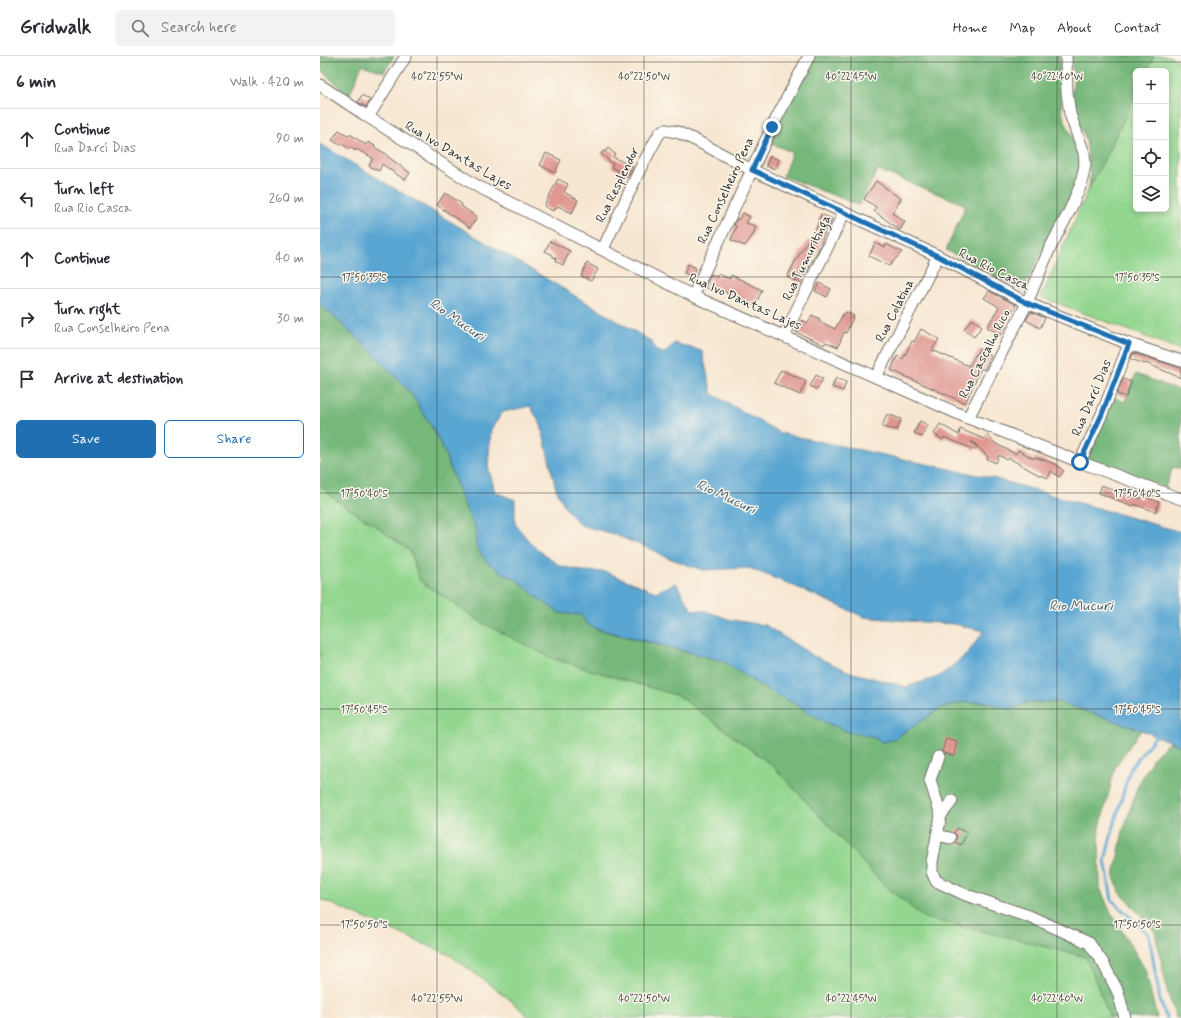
<!DOCTYPE html>
<meta charset="utf-8">
<style>
:root{--surface:#fff;--page:#f2f2f3;--text:#2b2b33;--muted:#7c7c81;--line:#e1e1e2;--accent:#1f6fb2}
body{margin:0;font-family:Mynerve,sans-serif;background:var(--page);color:var(--text)}
.controls{position:absolute;right:12px;top:12px;display:grid;overflow:hidden;border-radius:6px;box-shadow:0 2px 6px #0003}
.controls button{width:36px;height:36px;display:grid;place-items:center;padding:0;border:0;border-bottom:1px solid var(--line);background:var(--surface);color:var(--text);font:20px sans-serif}
.stop{position:absolute;width:12px;height:12px;margin:-9px;border:3px solid #1f6fb2;border-radius:50%;background:#fff}
.stop.end{background:#1f6fb2;border-color:#fff;box-shadow:0 1px 4px #0008}
.list{margin:0;padding:0;list-style:none}
h2{display:flex;justify-content:space-between;align-items:center;height:52px;margin:0;padding:0 16px;font-size:17px}
h2 small{font-size:13px;font-weight:400;color:var(--muted)}
.list li{display:grid;grid-template-columns:26px 1fr auto;gap:12px;align-items:center;box-sizing:border-box;height:60px;padding:0 16px;border-top:1px solid var(--line)}
.list b{display:block;font-size:15px;white-space:nowrap}
.list p{margin:0;font-size:13px;white-space:nowrap;color:var(--muted)}
.list em{font-size:13px;font-style:normal;color:var(--muted)}
.actions{display:flex;gap:8px;padding:12px 16px}
.actions a{flex:1;padding:9px 0;border:1px solid var(--accent);border-radius:6px;text-align:center;font-size:14px;color:var(--accent)}
.actions .main{background:var(--accent);color:#fff}
.icon{flex:none;width:22px;height:22px;fill:none;stroke:currentColor;stroke-width:2;stroke-linecap:round;stroke-linejoin:round}
.map{position:relative;flex:none;width:861px;height:962px;overflow:hidden}
header{display:flex;align-items:center;gap:24px;box-sizing:border-box;height:56px;padding:0 20px;background:var(--surface);border-bottom:1px solid var(--line)}
header strong{font-size:19px}
nav{display:flex;gap:22px;margin-inline-start:auto;font-size:14px}
.search{width:280px;height:36px;background:var(--page);display:flex;align-items:center;gap:10px;box-sizing:border-box;padding:0 14px;border-radius:6px;color:var(--muted);font-size:15px}
main{display:flex}
aside{flex:1;background:var(--surface)}
.map>svg:first-child{display:block}
.green{fill:#93d68f;stroke:#5f805d}
.forest{fill:#76b77a;stroke:#507152}
.water{fill:#5aa6d2;stroke:#42687e;fill-rule:evenodd}
.lines{fill:none;stroke-linecap:round;stroke-linejoin:round}
.stream{stroke:#5aa6d2;stroke-width:3}
.building{fill:#df9790}
.minor-casing{stroke:#726d65;stroke-width:13}
.minor{stroke:#fff;stroke-width:11}
.route{stroke:#1f6fb2;stroke-width:5}
.ticks{fill:none;stroke:#2b2b2b;stroke-width:1;stroke-opacity:0.45}
.labels{text-anchor:middle;dominant-baseline:central;stroke-width:3;stroke-linejoin:round;paint-order:stroke}
.street-label{font-size:13px;fill:#2b2b2b;stroke:#fbf7ec}
.water-label{font-size:14px;font-style:italic;fill:#3e5c6e;stroke:#fbf7ec}
.ticks-label{font-size:10px;text-anchor:middle;fill:#2b2b2b;stroke:#fbf7ec;stroke-width:3;stroke-linejoin:round;paint-order:stroke}
</style>
<header>
<strong>Gridwalk</strong>
<div class="search"><svg class="icon" aria-label="search" viewBox="0 0 24 24"><circle cx="10" cy="10" r="6"/><path d="M15 15l6 6"/></svg>Search here</div>
<nav><a>Home</a><a>Map</a><a>About</a><a>Contact</a></nav>
</header>
<main>
<aside>
<h2>6 min<small>Walk · 420 m</small></h2>
<ul class="list">
<li><svg class="icon" aria-label="ahead" viewBox="0 0 24 24"><path d="M12 20V5M6 11l6-6 6 6"/></svg><div><b>Continue</b><p>Rua Darcí Dias</p></div><em>90 m</em></li>
<li><svg class="icon" aria-label="left" viewBox="0 0 24 24"><path d="M17 20v-9H6M10 6l-5 5 5 5"/></svg><div><b>Turn left</b><p>Rua Rio Casca</p></div><em>260 m</em></li>
<li><svg class="icon" aria-label="ahead" viewBox="0 0 24 24"><path d="M12 20V5M6 11l6-6 6 6"/></svg><div><b>Continue</b></div><em>40 m</em></li>
<li><svg class="icon" aria-label="right" viewBox="0 0 24 24"><path d="M7 20v-9h11M14 6l5 5-5 5"/></svg><div><b>Turn right</b><p>Rua Conselheiro Pena</p></div><em>30 m</em></li>
<li><svg class="icon" aria-label="arrive" viewBox="0 0 24 24"><path d="M6 21V4h12l-3 4 3 4H6"/></svg><div><b>Arrive at destination</b></div></li>
</ul>
<div class="actions"><a class="main">Save</a><a>Share</a></div>
</aside>
<div class="map">
<svg width="861" height="962" viewBox="0 0 861 962">
<rect width="100%" height="100%" fill="#fbf7ec"/>
<filter id="ink" filterUnits="userSpaceOnUse"><feTurbulence type="fractalNoise" baseFrequency=".025" numOctaves="2"/><feDisplacementMap in="SourceGraphic" scale="8" xChannelSelector="R" yChannelSelector="G"/><feConvolveMatrix kernelMatrix="1 2 1 2 8 2 1 2 1" color-interpolation-filters="sRGB"/></filter>
<filter id="wash" filterUnits="userSpaceOnUse"><feTurbulence type="fractalNoise" baseFrequency=".012" numOctaves="4" result="noise"/><feDisplacementMap in="SourceGraphic" scale="16" xChannelSelector="R" yChannelSelector="G"/><feGaussianBlur stdDeviation="0.9" result="paint"/><feColorMatrix in="noise" values="0 0 0 0 0 0 0 0 0 0 0 0 0 0 0 0 0 1.4 0 .05"/><feComposite in="paint" operator="in"/></filter>
<g filter="url(#wash)">
<rect width="100%" height="100%" fill="#f7e7d2"/>
<g class="green">
<polygon points="834,0 849,0 861,6 861,294 721,241 769,132 785,102 816,38 816,153 846,153 846,15 827,15"/>
<polygon points="0,429 17,445 53,468 90,495 100,525 234,603 359,640 453,710 563,828 700,884 766,901 790,962 210,962 188,942 130,899 0,843"/>
</g>
<g class="forest">
<polygon points="0,0 74,0 64,16 42,9 29,40 0,13"/>
<polygon points="494,0 739,0 740,23 742,34 741,51 745,65 761,99 760,121 703,234 626,194 646,149 558,114 539,149 463,120 472,96 452,88 442,111 437,109"/>
<polygon points="749,0 834,0 827,15 816,15 816,38 785,102 769,132 770,119 766,84 757,62 752,41 754,18"/>
<polygon points="0,248 51,295 91,337 113,373 124,395 147,456 156,473 156,490 180,515 200,526 215,540 240,557 261,559 266,567 275,573 403,605 442,631 480,651 505,666 528,676 551,680 562,686 572,684 621,652 645,646 668,646 679,651 691,652 709,646 739,646 821,674 795,711 779,776 780,832 789,853 825,913 837,962 790,962 766,901 700,884 604,862 563,828 453,710 359,640 234,603 164,568 100,525 90,495 53,468 17,445 0,429"/>
<polygon points="816,318 861,335 861,413 853,411 845,432 768,403 792,341 805,346"/>
<polygon points="849,686 861,690 861,962 856,962 848,938 835,876 800,836 794,821 803,775 818,729 833,702"/>
</g>
<path class="water" d="M0 88 331 285 336 295 345 297 354 287 382 295 392 338 460 377 672 422 861 476V690L821 674 739 646H709L691 653 679 651 668 646H645L621 652 572 684 562 686 551 680 528 676 505 666 480 651 442 631 403 605 275 572 266 567 261 559 240 557 215 540 200 526 180 515 166 505 156 490V473L147 456 124 395 113 373 91 337 51 295 0 248ZM210 350 221 369 236 433 245 451 260 469 290 477 331 493 343 500 382 514 429 512 474 530 544 561 587 565 634 568 664 575 646 599 618 621 586 631 530 616 492 599 445 569 411 564 386 555 372 554 356 527 336 536 286 516 262 515 240 510 212 489 195 468V444L175 436 168 410 171 373 183 356Z"/>
<g class="lines">
<polyline class="stream" points="838,677 810,713 790,784 785,804 792,844 829,879 840,944 846,962"/>
</g>
<g id="blocks">
<g class="building">
<polygon points="42,39 50,44 46,51 38,46"/>
<polygon points="19,74 29,80 30,78 46,89 48,86 55,90 54,91 68,99 67,100 90,117 85,124 62,108 59,115 49,110 53,102 36,93 35,95 30,91 29,93 21,87 20,89 12,84"/>
<polygon points="288,92 295,98 293,101 313,111 308,120 291,111 293,108 281,98 283,95 285,96"/>
<polygon points="226,97 241,104 235,117 220,109"/>
<polygon points="450,100 459,104 455,113 446,110"/>
<polygon points="238,123 248,128 244,136 258,144 252,157 238,150 233,155 224,150"/>
<polygon points="556,125 581,143 572,157 585,166 580,174 554,155 556,151 544,143"/>
<polygon points="125,137 142,148 141,150 157,161 150,172 117,149"/>
<polygon points="423,157 430,161 426,167 436,170 433,179 425,190 411,184 416,170 414,169 417,163 419,163"/>
<polygon points="501,158 512,163 509,170 507,169 500,190 481,227 467,221 476,204 488,184 491,186 499,165 498,165"/>
<polygon points="230,185 250,195 243,209 235,205 236,202 233,201 233,199 225,195"/>
<polygon points="555,187 565,191 566,188 582,196 569,210 549,200"/>
<polygon points="267,207 278,213 271,225 261,220"/>
<polygon points="368,208 376,212 372,221 364,217"/>
<polygon points="391,218 397,221 398,218 410,223 411,219 442,234 435,250 402,235 401,236 393,232 391,234 385,231"/>
<polygon points="499,227 511,233 507,241 495,235"/>
<polygon points="669,235 696,249 684,268 686,270 680,279 667,271 679,251 664,242"/>
<polygon points="526,256 534,260 526,277 524,276 518,291 506,286 504,289 476,276 482,264 488,267 492,259 500,263 499,265 515,273 523,258 524,258"/>
<polygon points="711,256 725,262 720,272 706,264"/>
<polygon points="652,263 662,270 654,281 644,273"/>
<polygon points="601,273 619,283 612,294 649,310 659,293 671,300 664,314 661,312 645,347 571,314 577,300 583,303 592,285 594,286"/>
<polygon points="813,297 861,312 861,322 826,307 825,308 811,303"/>
<polygon points="461,314 486,325 480,339 454,327"/>
<polygon points="496,319 503,323 497,334 490,330"/>
<polygon points="516,322 526,326 523,335 512,331"/>
<polygon points="803,323 811,326 806,341 797,338"/>
<polygon points="567,358 581,363 577,374 562,371"/>
<polygon points="600,365 608,369 602,381 594,377"/>
<polygon points="620,368 639,379 640,373 664,383 667,379 676,388 696,398 698,394 714,403 715,401 735,408 744,415 739,421 731,415 728,422 717,418 689,402 687,404 679,399 676,407 667,403 668,401 652,385 651,387 657,390 655,394 624,381 623,384 614,378"/>
<polygon points="782,429 800,437 801,435 821,443 822,440 839,446 836,456 814,448 813,450 779,437"/>
<polygon points="626,682 637,685 634,700 624,697 622,696"/>
<polygon points="637,772 647,777 641,789 635,786 637,780 634,777"/>
</g>
</g>
</g>
<g filter="url(#ink)">
<use href="#blocks" fill-opacity="0" stroke="#726d65" stroke-width="1"/>
<g class="lines">
<defs>
<g id="minor">
<polyline points="0,29 48,61 157,130 373,240 648,362 760,406 861,443"/>
<polyline points="48,61 86,0"/>
<polyline points="283,193 320,113 339,78 342,75 346,74 357,76 373,83 432,114 618,200 707,247 809,288 861,305"/>
<polyline points="373,240 452,71 489,0"/>
<polyline points="464,280 524,157"/>
<polyline points="556,321 618,200"/>
<polyline points="648,362 707,247 729,194 750,154 761,128 765,109 764,97 750,58 747,37 746,0"/>
<polyline points="760,406 782,358 809,288"/>
<polyline points="618,701 610,724 621,759 612,806 612,816 616,825 646,839 709,860 769,887 783,907 798,936 805,962"/>
<polyline points="621,759 632,745"/>
<polyline points="617,779 630,782"/>
</g>
</defs>
<use href="#minor" class="minor-casing"/>
<use href="#minor" class="minor"/>
</g>
</g>
<g class="lines" filter="url(#ink)">
<polyline class="route" points="452,71 432,114 618,200 707,247 809,288 782,358 760,406"/>
</g>
<path class="ticks" d="M117 0V962M324 0V962M531 0V962M737 0V962M0 6H861M0 221H861M0 437H861M0 653H861M0 869H861"/>
<g class="labels">
<g class="street-label">
<text transform="translate(138 100) rotate(31)">Rua Ivo Dantas Lajes</text>
<text transform="translate(298 129) rotate(-64)">Rua Resplendor</text>
<text transform="translate(406 135) rotate(-65)">Rua Conselheiro Pena</text>
<text transform="translate(487 202) rotate(-64)">Rua Tumuritinga</text>
<text transform="translate(674 214) rotate(27)">Rua Rio Casca</text>
<text transform="translate(425 246) rotate(24)">Rua Ivo Dantas Lajes</text>
<text transform="translate(575 255) rotate(-63)">Rua Colatina</text>
<text transform="translate(665 298) rotate(-63)">Rua Cascalho Rico</text>
<text transform="translate(772 342) rotate(-67)">Rua Darcí Dias</text>
</g>
<g class="water-label">
<text transform="translate(137 264) rotate(35)">Rio Mucuri</text>
<text transform="translate(406 441) rotate(25)">Rio Mucuri</text>
<text x="761" y="550">Rio Mucuri</text>
</g>
</g>
<g class="ticks-label">
<text x="117" y="24">40°22'55"W</text>
<text x="324" y="24">40°22'50"W</text>
<text x="531" y="24">40°22'45"W</text>
<text x="737" y="24">40°22'40"W</text>
<text x="44" y="225">17°50'35"S</text>
<text x="817" y="225">17°50'35"S</text>
<text x="44" y="441">17°50'40"S</text>
<text x="817" y="441">17°50'40"S</text>
<text x="44" y="657">17°50'45"S</text>
<text x="817" y="657">17°50'45"S</text>
<text x="44" y="872">17°50'50"S</text>
<text x="817" y="872">17°50'50"S</text>
<text x="117" y="946">40°22'55"W</text>
<text x="324" y="946">40°22'50"W</text>
<text x="531" y="946">40°22'45"W</text>
<text x="737" y="946">40°22'40"W</text>
</g>
</svg>
<div class="controls">
<button>+</button>
<button>−</button>
<button><svg class="icon" aria-label="locate" viewBox="0 0 24 24"><circle cx="12" cy="12" r="6"/><path d="M12 2v4M12 18v4M2 12h4M18 12h4"/></svg></button>
<button><svg class="icon" aria-label="layers" viewBox="0 0 24 24"><path d="M12 4l9 5-9 5-9-5zM3 14l9 5 9-5"/></svg></button>
</div>
<div class="stop" style="left:760px;top:406px"></div>
<div class="stop end" style="left:452px;top:71px"></div>
</div>
</main>
